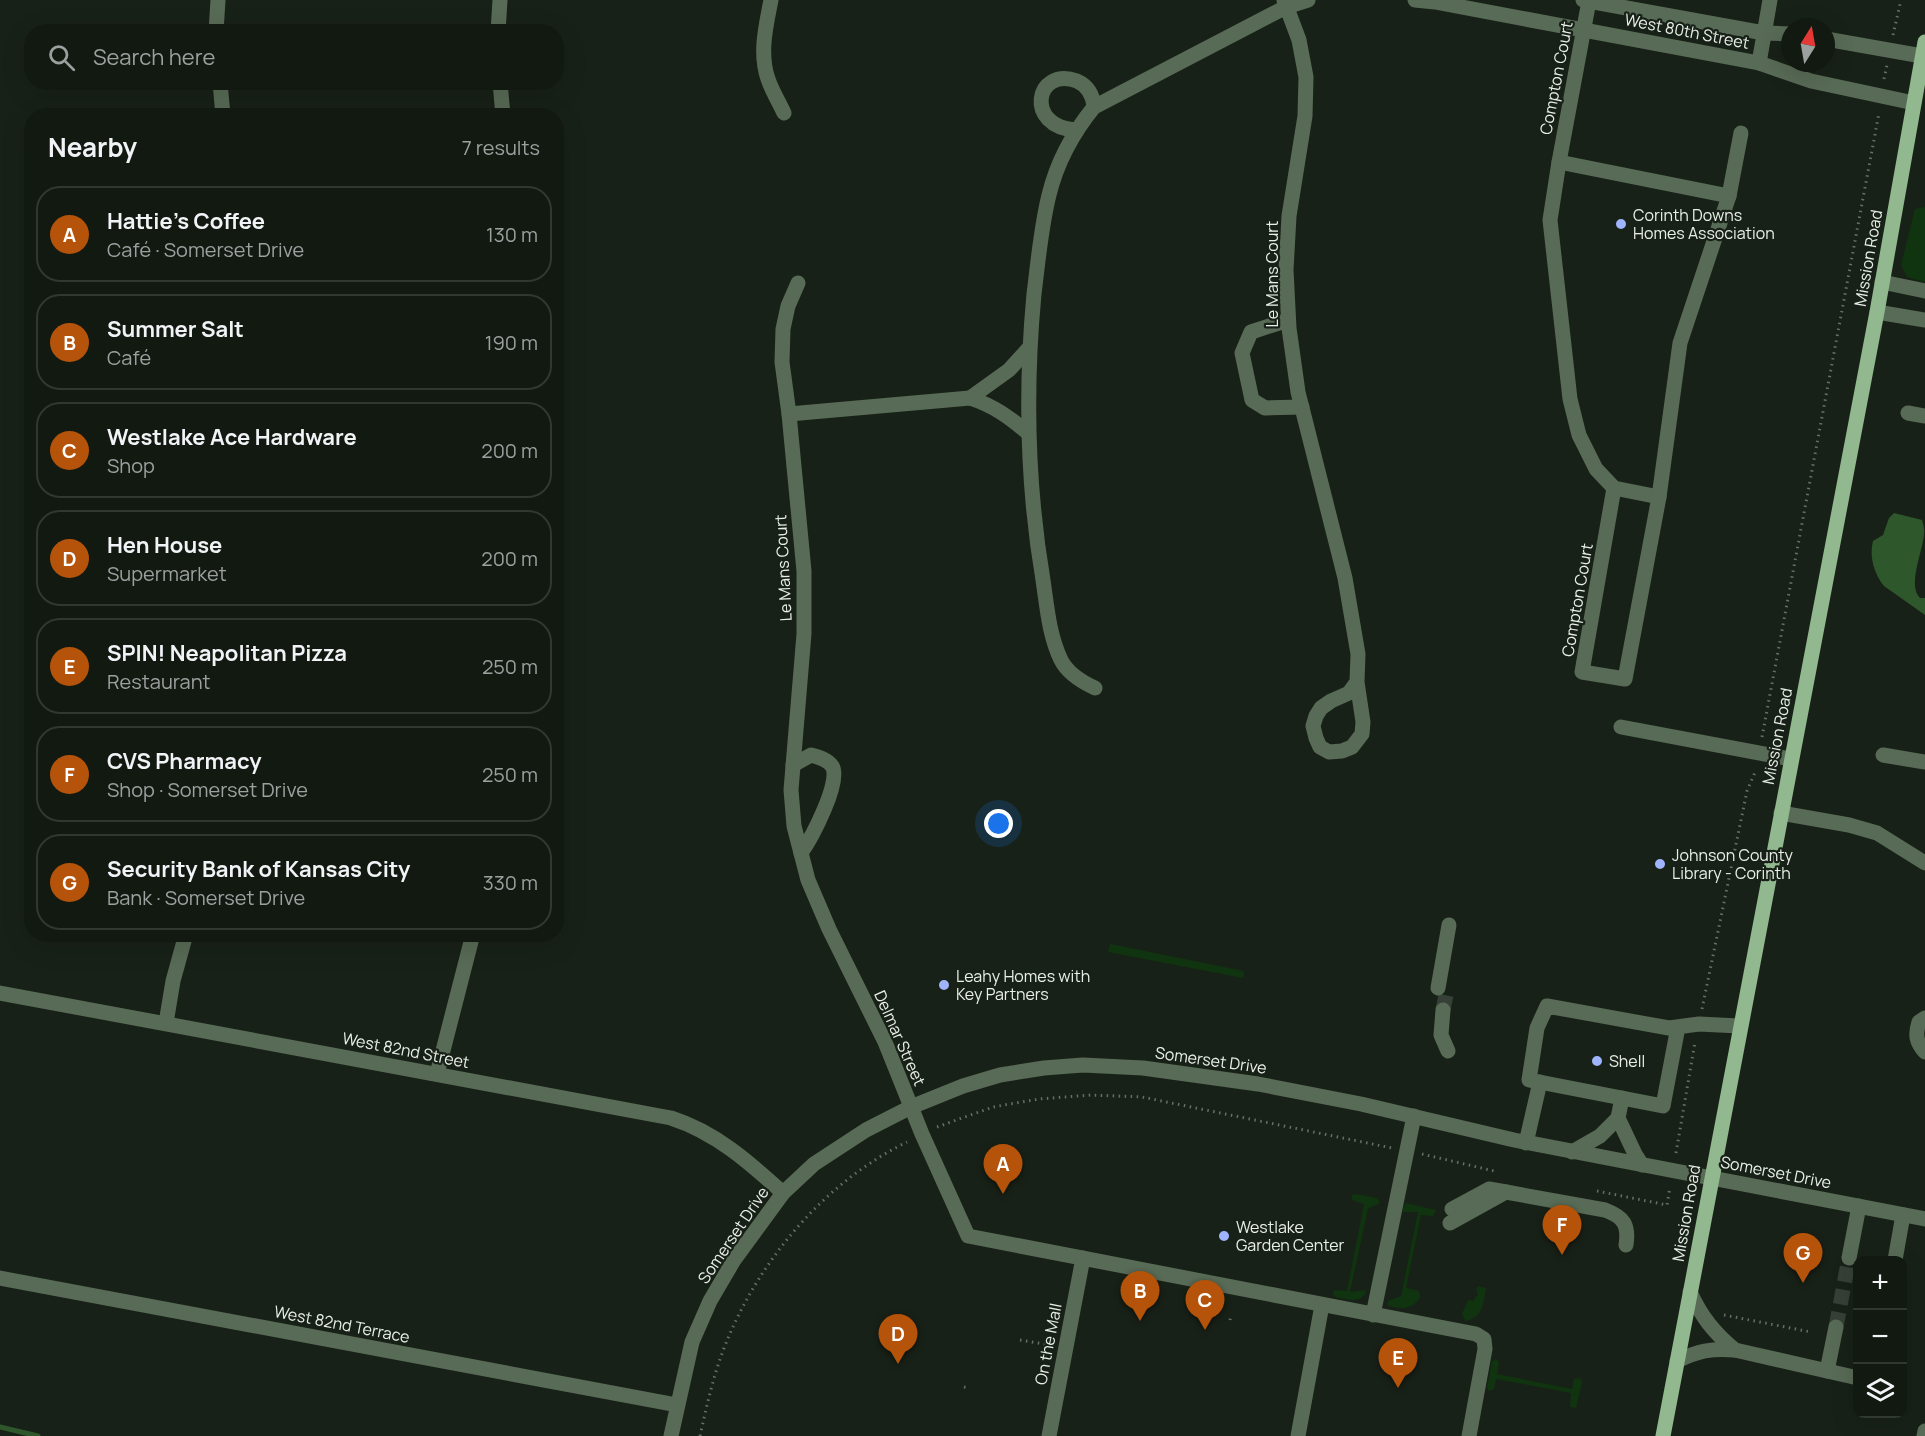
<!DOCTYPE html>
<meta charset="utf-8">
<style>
:root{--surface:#121911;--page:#1f261f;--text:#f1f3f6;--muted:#9ca09f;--line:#313831;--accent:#b45309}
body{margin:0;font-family:Manrope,sans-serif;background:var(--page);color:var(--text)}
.controls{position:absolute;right:18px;bottom:18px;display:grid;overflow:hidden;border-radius:12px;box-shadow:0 6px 24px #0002}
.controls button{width:54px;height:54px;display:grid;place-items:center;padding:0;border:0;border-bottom:2px solid var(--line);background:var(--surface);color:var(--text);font:30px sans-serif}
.compass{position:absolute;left:1781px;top:18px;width:54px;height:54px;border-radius:50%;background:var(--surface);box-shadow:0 6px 24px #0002;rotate:11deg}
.you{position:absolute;left:999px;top:824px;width:21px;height:21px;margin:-15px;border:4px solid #fff;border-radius:50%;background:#1a73e8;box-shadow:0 0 0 9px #1a73e833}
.badge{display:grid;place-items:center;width:39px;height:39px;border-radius:50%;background:var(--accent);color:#fff;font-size:20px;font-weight:700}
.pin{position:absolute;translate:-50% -50px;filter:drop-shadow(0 2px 3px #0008)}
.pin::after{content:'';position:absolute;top:32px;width:21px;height:18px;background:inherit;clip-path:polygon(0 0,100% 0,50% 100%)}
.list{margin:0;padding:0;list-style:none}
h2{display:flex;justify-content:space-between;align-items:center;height:78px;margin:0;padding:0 24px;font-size:26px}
h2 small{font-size:20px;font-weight:400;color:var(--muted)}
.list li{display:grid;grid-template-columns:39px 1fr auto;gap:18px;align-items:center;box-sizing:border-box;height:96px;margin:0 12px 12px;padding:0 12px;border:2px solid var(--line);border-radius:24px}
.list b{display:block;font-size:22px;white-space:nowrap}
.list p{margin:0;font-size:20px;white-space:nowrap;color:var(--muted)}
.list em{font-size:20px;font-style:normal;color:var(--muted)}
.icon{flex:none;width:33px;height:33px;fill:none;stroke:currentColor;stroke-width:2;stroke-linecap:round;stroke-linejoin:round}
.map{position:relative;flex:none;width:1925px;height:1436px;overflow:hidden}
.search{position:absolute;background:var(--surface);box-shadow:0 6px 24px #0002;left:24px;top:24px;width:540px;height:66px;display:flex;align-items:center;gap:15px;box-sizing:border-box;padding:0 21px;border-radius:24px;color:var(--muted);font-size:22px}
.panel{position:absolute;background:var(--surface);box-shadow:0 6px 24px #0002;left:24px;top:108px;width:540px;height:834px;border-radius:24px}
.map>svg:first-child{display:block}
.green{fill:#10340f}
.water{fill:#2e582b}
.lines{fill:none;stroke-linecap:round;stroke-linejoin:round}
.stream{stroke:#2e582b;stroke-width:5}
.minor-tunnel{stroke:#374036;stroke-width:15;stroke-dasharray:15 8;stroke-linecap:butt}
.path{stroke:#676f66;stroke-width:3;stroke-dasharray:1.5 4.5;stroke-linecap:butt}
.minor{stroke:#586b56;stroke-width:15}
.major{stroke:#91b88e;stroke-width:15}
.poi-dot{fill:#a0b3fd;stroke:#182117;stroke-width:2}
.labels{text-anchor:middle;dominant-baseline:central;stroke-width:4.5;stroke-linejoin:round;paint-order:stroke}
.street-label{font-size:16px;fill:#e9efe8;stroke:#182117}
.poi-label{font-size:16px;fill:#e9efe8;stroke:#182117;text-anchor:start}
</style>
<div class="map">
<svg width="1925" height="1436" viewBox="0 0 1925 1436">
<rect width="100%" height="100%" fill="#182117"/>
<g class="green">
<polygon points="1925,207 1925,282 1907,277 1901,265 1915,209"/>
<polygon points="1110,944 1244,971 1243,978 1108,952"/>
<path d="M1356 1194 1377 1198 1380 1202 1377 1205 1368 1208 1350 1292 1365 1290 1366 1293C1358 1304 1348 1299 1336 1297L1333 1294 1334 1290 1347 1291 1364 1204 1352 1200V1195Z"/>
<path d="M1406 1203 1436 1210 1433 1216 1421 1215 1406 1288 1419 1291 1420 1298C1411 1310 1400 1310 1387 1305L1388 1301 1401 1296 1418 1212H1403V1208Z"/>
<path d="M1478 1286 1486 1288C1483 1304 1483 1318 1465 1321L1462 1314 1468 1300 1473 1301 1478 1294 1476 1289Z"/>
<polygon points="1496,1359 1499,1362 1497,1374 1572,1389 1574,1379 1580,1378 1582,1382 1576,1408 1570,1407 1571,1393 1496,1379 1494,1389 1489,1391 1487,1388 1492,1362"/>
</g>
<path class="water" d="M1894 513 1922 520C1923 524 1925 529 1924 534 1923 551 1907 585 1920 598H1925V615L1884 586C1874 574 1869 556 1873 541L1883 535 1889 518Z"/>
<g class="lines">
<polyline class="stream" points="0,1427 38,1436"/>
<g class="minor-tunnel">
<polyline points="1443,1010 1447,990"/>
<polyline points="1836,1327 1849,1258"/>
</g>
<g class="path">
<polyline points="1893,35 1901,0"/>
<polyline points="1884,79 1887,65"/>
<polyline points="1762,737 1879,113"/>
<polyline points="1699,857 1713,859"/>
<polyline points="1702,1009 1747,791 1756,770"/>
<polyline points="937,1127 993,1107 1039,1099 1091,1095 1142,1097 1392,1148"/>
<polyline points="1676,1153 1695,1042"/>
<polyline points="1422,1154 1494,1171"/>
<polyline points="1597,1191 1667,1205 1670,1187"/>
<polyline points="1724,1315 1811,1332"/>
<polyline points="1230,1320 1231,1316"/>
<polyline points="1020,1340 1049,1345"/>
<polyline points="964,1387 968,1388"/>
<path d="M700 1436C707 1404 714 1373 726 1343 760 1259 825 1182 907 1142"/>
</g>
<g class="minor">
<path d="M771 0C766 26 759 53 768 79 772 91 779 102 784 113"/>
<polyline points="1284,0 1299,40 1306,77 1305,116 1289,216 1286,270 1289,328 1298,392 1345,578 1358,654 1357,682 1363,722 1362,734 1352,747 1342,751 1329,752 1320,747 1316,738 1313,726 1316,716 1321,708 1331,701 1349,693 1357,682"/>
<polyline points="1415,0 1435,2 1759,63 1811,81 1914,103"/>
<polyline points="1583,0 1764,33 1790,34"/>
<polyline points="1589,1 1559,162 1550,220 1570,399 1579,435 1596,469 1614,488 1659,497"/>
<polyline points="216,32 218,0"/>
<polyline points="498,32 500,0"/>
<polyline points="1826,39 1922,56"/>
<polyline points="1759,63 1770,0"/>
<polyline points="220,82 223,116"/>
<polyline points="500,82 503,116"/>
<path d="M1076 130C1024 127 1035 66 1077 81 1088 86 1093 95 1094 107"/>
<polyline points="1559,162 1729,196 1741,133"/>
<polyline points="1882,282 1925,291"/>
<polyline points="798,283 788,306 783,329 782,362 789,414 804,571 804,634 791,790 794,826 808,880 829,929 885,1042 922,1134 968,1236 1476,1334 1484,1339 1485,1349 1469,1436"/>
<polyline points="1877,312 1925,320"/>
<polyline points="1288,320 1251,332 1242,353 1252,400 1265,408 1302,407"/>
<polyline points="970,398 1009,370 1029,348"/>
<polyline points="1908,413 1925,416"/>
<path d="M789 414 970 398C994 406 1009 417 1028 433"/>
<polyline points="1614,488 1582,672 1625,679 1659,497 1680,343 1729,196"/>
<path d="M1095 688C1082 682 1068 674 1061 660 1049 635 1047 607 1043 580 1027 485 1025 390 1034 294 1038 262 1041 227 1049 195 1057 162 1072 134 1094 107L1286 7 1308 0"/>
<polyline points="1621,727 1791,759"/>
<polyline points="1883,755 1925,762"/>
<path d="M793 765 811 755C818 757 827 759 832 766 842 781 811 839 801 853"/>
<polyline points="1781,813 1849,825 1877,833 1925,863"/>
<polyline points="1438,988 1449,925"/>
<path d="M0 993 671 1118C715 1132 749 1162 783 1193"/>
<polyline points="1443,1010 1441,1035 1448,1051"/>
<path d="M1925 1018 1919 1022C1915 1035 1916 1042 1925 1052"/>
<polyline points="166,1023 173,981 186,934"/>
<polyline points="1678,1027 1663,1106 1529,1080 1537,1028 1547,1006 1669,1028 1699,1024 1739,1026"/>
<polyline points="437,1074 473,934"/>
<polyline points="1622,1098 1618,1118 1635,1154 1642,1165"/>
<polyline points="1526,1143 1540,1082"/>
<polyline points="1572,1152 1600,1136 1618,1118"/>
<polyline points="1452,1209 1489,1189 1506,1192"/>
<path d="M1450 1223 1506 1192 1605 1210C1624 1217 1629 1225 1626 1245"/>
<polyline points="1849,1258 1859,1206"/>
<polyline points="1895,1260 1903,1215"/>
<polyline points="0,1278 677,1405"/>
<path d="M1690 1292C1701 1316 1714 1333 1735 1350"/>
<polyline points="1373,1315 1414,1116"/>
<path d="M1677 1361C1698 1351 1711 1348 1735 1350L1858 1378"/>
<polyline points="1827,1371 1836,1327"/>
<polyline points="671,1436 692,1342 710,1301 734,1260 783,1193 814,1164 866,1130 911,1107 963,1086 1000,1075 1044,1068 1083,1065 1143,1068 1258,1084 1361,1104 1514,1140 1925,1219"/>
<polyline points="1049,1436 1083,1258"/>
<polyline points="1298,1436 1322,1305"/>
<polyline points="1924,1436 1925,1431"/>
</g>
<polyline class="major" points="1663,1436 1877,312 1925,42"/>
</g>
<g class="poi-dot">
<circle cx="1621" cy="224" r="6"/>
<circle cx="1660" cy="864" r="6"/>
<circle cx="944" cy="985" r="6"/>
<circle cx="1597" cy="1061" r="6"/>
<circle cx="1224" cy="1236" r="6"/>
</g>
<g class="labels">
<g class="street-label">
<text transform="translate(1687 31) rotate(11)">West 80th Street</text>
<text transform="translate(1556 78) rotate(-79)">Compton Court</text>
<text transform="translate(1868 258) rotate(-80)">Mission Road</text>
<text transform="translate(1272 274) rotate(-90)">Le Mans Court</text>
<text transform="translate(783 568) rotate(-93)">Le Mans Court</text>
<text transform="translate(1577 600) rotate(-80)">Compton Court</text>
<text transform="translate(1777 736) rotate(-79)">Mission Road</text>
<text transform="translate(900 1038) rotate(66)">Delmar Street</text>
<text transform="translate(406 1050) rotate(11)">West 82nd Street</text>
<text transform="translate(1211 1060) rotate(8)">Somerset Drive</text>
<text transform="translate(1776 1172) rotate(11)">Somerset Drive</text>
<text transform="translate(1686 1213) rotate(-80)">Mission Road</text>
<text transform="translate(733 1235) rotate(-56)">Somerset Drive</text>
<text transform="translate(342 1324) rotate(11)">West 82nd Terrace</text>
<text transform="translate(1048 1344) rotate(-79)">On the Mall</text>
</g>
<g class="poi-label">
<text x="1633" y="215">Corinth Downs<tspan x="1633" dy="18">Homes Association</tspan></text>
<text x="1672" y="855">Johnson County<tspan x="1672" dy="18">Library - Corinth</tspan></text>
<text x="956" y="976">Leahy Homes with<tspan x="956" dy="18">Key Partners</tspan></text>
<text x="1609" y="1061">Shell</text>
<text x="1236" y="1227">Westlake<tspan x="1236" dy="18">Garden Center</tspan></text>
</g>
</g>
</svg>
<div class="controls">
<button>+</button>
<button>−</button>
<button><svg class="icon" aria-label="layers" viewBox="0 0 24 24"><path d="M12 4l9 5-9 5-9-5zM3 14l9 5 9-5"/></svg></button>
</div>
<svg class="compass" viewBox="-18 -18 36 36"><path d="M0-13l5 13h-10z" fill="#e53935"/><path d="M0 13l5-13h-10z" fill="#9ca09f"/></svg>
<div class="you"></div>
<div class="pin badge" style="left:1003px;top:1194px">A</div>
<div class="pin badge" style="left:1140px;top:1321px">B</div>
<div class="pin badge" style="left:1205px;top:1330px">C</div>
<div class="pin badge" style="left:898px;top:1364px">D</div>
<div class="pin badge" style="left:1398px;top:1388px">E</div>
<div class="pin badge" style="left:1562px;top:1255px">F</div>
<div class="pin badge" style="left:1803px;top:1283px">G</div>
<div class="search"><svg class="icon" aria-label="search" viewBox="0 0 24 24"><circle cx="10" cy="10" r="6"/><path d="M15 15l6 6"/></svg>Search here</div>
<section class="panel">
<h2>Nearby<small>7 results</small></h2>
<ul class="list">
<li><span class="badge">A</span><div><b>Hattie’s Coffee</b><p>Café · Somerset Drive</p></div><em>130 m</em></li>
<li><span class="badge">B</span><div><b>Summer Salt</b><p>Café</p></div><em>190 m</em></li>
<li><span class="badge">C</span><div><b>Westlake Ace Hardware</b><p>Shop</p></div><em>200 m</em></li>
<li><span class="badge">D</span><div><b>Hen House</b><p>Supermarket</p></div><em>200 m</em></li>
<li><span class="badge">E</span><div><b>SPIN! Neapolitan Pizza</b><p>Restaurant</p></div><em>250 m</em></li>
<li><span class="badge">F</span><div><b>CVS Pharmacy</b><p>Shop · Somerset Drive</p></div><em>250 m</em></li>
<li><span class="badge">G</span><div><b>Security Bank of Kansas City</b><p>Bank · Somerset Drive</p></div><em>330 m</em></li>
</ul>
</section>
</div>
